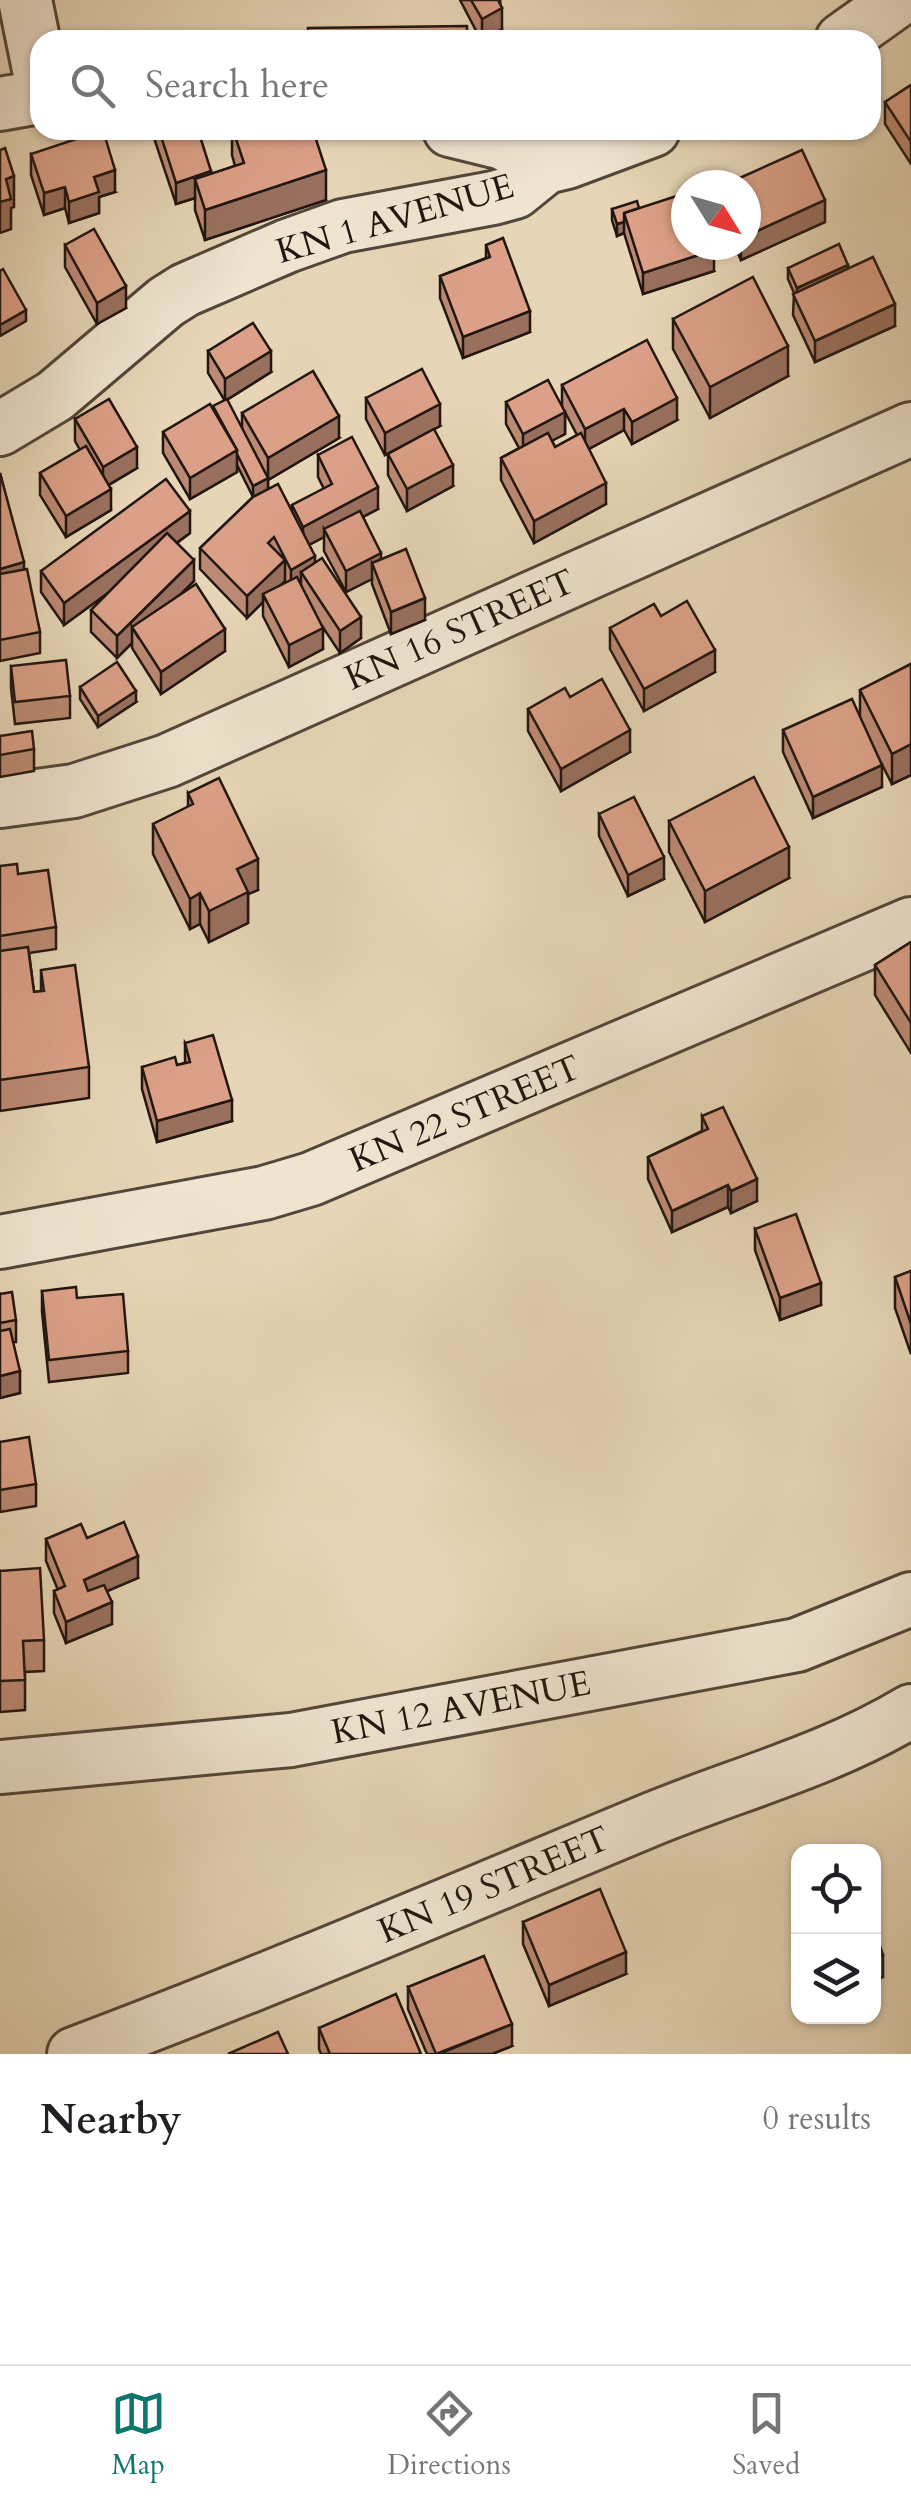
<!DOCTYPE html>
<style>
:root{--surface:#fff;--page:#f2f2f2;--text:#202124;--muted:#757577;--line:#e0e0e0;--accent:#0f766e}
body{margin:0;font-family:Cardo,serif;background:var(--page);color:var(--text)}
.controls{position:absolute;right:30px;bottom:30px;display:grid;overflow:hidden;border-radius:20px;box-shadow:0 2px 8px #0004}
.controls button{width:90px;height:90px;display:grid;place-items:center;padding:0;border:0;border-bottom:2px solid var(--line);background:var(--surface);color:var(--text);font:50px sans-serif}
.compass{position:absolute;left:671px;top:170px;width:90px;height:90px;border-radius:50%;background:var(--surface);box-shadow:0 2px 8px #0004;rotate:127deg}
.list{margin:0;padding:0;list-style:none}
h2{display:flex;justify-content:space-between;align-items:center;height:130px;margin:0;padding:0 40px;font-size:42px}
h2 small{font-size:32px;font-weight:400;color:var(--muted)}
.icon{flex:none;width:55px;height:55px;fill:none;stroke:currentColor;stroke-width:2;stroke-linecap:round;stroke-linejoin:round}
.map{position:relative;flex:none;width:911px;height:2054px;overflow:hidden}
.search{position:absolute;background:var(--surface);box-shadow:0 2px 8px #0004;left:30px;right:30px;top:30px;height:110px;display:flex;align-items:center;gap:25px;box-sizing:border-box;padding:0 35px;border-radius:30px;color:var(--muted);font-size:38px}
.sheet{height:310px;background:var(--surface)}
nav{display:flex;justify-content:space-around;align-items:center;box-sizing:border-box;height:140px;border-top:2px solid var(--line);background:var(--surface);font-size:28px;color:var(--muted)}
nav a{display:grid;justify-items:center;gap:5px}
nav .on{color:var(--accent)}
.map>svg:first-child{display:block}
.lines{fill:none;stroke-linecap:round;stroke-linejoin:round}
.minor-casing{stroke:#53463a;stroke-width:58}
.minor{stroke:#efe4d0;stroke-width:52}
.wall{fill:#bc8a74;stroke:#221610;stroke-width:2.5;fill-rule:evenodd}
.shaded-wall{fill:#99705e;stroke:#221610;stroke-width:2.5}
.building{fill:#dba087;stroke:#221610;stroke-width:2.5}
.labels{text-anchor:middle;dominant-baseline:central;stroke-width:9;stroke-linejoin:round;paint-order:stroke}
.street-label{font-size:35px;fill:#221610;stroke:#efe4d0}
</style>
<div class="map">
<svg width="911" height="2054" viewBox="0 0 911 2054">
<rect width="100%" height="100%" fill="#e6d5b6"/>
<filter id="stains"><feTurbulence type="fractalNoise" baseFrequency=".002" numOctaves="4"/><feColorMatrix values="0 0 0 0 .2 0 0 0 0 .09 0 0 0 0 .02 0 0 0 .5 -.17"/></filter>
<radialGradient id="worn" r=".72"><stop offset=".6" stop-color="#630" stop-opacity="0"/><stop offset="1" stop-color="#630" stop-opacity=".3"/></radialGradient>
<g class="lines">
<defs>
<g id="minor">
<polyline points="25,0 40,74"/>
<polyline points="842,40 898,0"/>
<polyline points="0,104 40,97"/>
<polyline points="450,130 503,143 546,167"/>
<polyline points="0,429 55,396 166,302 185,290 287,246 343,226 493,198 515,192 546,167 567,162 653,130"/>
<polyline points="0,801 74,791 167,761 911,429"/>
<polyline points="0,1242 264,1193 311,1179 911,924"/>
<polyline points="0,1767 291,1740 797,1645 911,1599"/>
<path d="M74 2054C266 1982 455 1901 645 1822 736 1784 826 1762 911 1711"/>
</g>
</defs>
<use href="#minor" class="minor-casing"/>
<use href="#minor" class="minor"/>
</g>
<g class="wall">
<polygon points="460,0 500,0 502,29 481,40"/>
<polygon points="911,85 911,164 885,124 885,102"/>
<polygon points="154,130 198,130 211,174 235,166 232,155 232,130 313,130 326,200 205,240 195,210 195,198 176,204 154,138"/>
<polygon points="31,154 115,192 99,197 99,213 69,223 65,208 44,215 31,175"/>
<polygon points="639,208 714,271 643,294 624,233 617,236 612,220 612,209"/>
<polygon points="825,222 741,260 734,245 746,245"/>
<polygon points="65,245 126,308 97,324 65,267"/>
<polygon points="486,245 530,332 463,358 440,298 440,276 486,258"/>
<polygon points="788,268 848,268 895,326 815,362 793,315 794,293 788,279"/>
<polygon points="673,319 788,376 710,418 673,349"/>
<polygon points="208,351 271,372 225,401 208,373"/>
<path d="M562 385 677 420 632 444 624 430 589 449 606 504 534 543 501 480V458L519 448 506 424V402L562 407ZM565 412 577 435 555 447 552 440 565 434Z"/>
<polygon points="366,398 440,426 385,455 366,419"/>
<polygon points="213,408 242,427 242,413 339,438 268,480 268,489 292,511 292,505 324,489 318,477 318,455 378,509 363,517 381,559 425,620 391,634 372,584 372,579 346,592 324,551 324,537 309,545 315,562 361,638 340,653 322,626 323,649 289,667 263,616 263,602 247,618 200,569 200,548 253,497 237,465 237,472 190,499 163,453 163,432"/>
<polygon points="75,419 137,468 109,485 111,510 66,537 40,495 40,473 80,450 75,441"/>
<polygon points="388,454 453,486 407,511 388,475"/>
<polygon points="0,473 40,632 40,653 0,661"/>
<polygon points="190,533 177,543 194,581 181,594 225,651 161,694 132,648 132,643 117,658 91,632 91,610 109,592 64,625 41,592 41,571"/>
<polygon points="661,616 715,672 644,711 610,649 610,628"/>
<polygon points="911,664 911,775 892,784 877,755 882,787 813,818 783,752 783,730 860,716 860,690"/>
<polygon points="11,666 70,696 70,718 15,724 11,688"/>
<polygon points="80,687 136,702 98,727 80,699"/>
<polygon points="570,697 630,752 561,791 528,731 528,709"/>
<polygon points="0,736 34,749 34,771 0,777"/>
<polygon points="188,793 258,890 248,894 248,923 209,942 200,924 190,929 153,854 153,824 188,807"/>
<polygon points="599,814 664,879 628,896 599,836"/>
<polygon points="669,821 789,878 705,922 669,852"/>
<polygon points="0,866 18,874 56,927 56,949 29,953 34,992 41,991 41,970 89,1067 89,1098 0,1111"/>
<polygon points="911,942 911,1053 875,995 875,965"/>
<polygon points="185,1043 232,1121 157,1142 142,1089 142,1067 177,1065 185,1063"/>
<polygon points="702,1116 757,1201 731,1213 728,1207 672,1232 648,1179 648,1157 702,1131"/>
<polygon points="755,1229 821,1305 780,1320 755,1250"/>
<polygon points="911,1271 911,1354 895,1308 895,1277"/>
<polygon points="42,1291 77,1298 128,1351 128,1373 49,1382 42,1312"/>
<polygon points="0,1294 16,1320 16,1342 13,1342 20,1393 0,1398"/>
<polygon points="0,1442 36,1484 36,1506 0,1512"/>
<polygon points="87,1538 138,1578 107,1591 112,1624 66,1643 54,1613 54,1591 58,1590 46,1561 46,1539"/>
<polygon points="0,1571 44,1640 44,1671 25,1672 25,1710 0,1712"/>
<polygon points="523,1922 626,1974 549,2006 523,1944"/>
<polygon points="798,1926 798,1958 795,1949 795,1927"/>
<polygon points="408,1987 512,2046 492,2054 427,2054 408,2009"/>
<polygon points="319,2028 421,2054 321,2054 319,2049"/>
</g>
<g class="shaded-wall">
<polygon points="495,0 500,0 500,9 502,8 502,29 482,40 482,19"/>
<polygon points="115,170 115,192 99,197 99,213 69,223 69,202 94,177"/>
<polygon points="326,170 326,200 205,240 205,210"/>
<polygon points="211,171 211,192 195,179 195,198 176,204 176,183"/>
<polygon points="14,176 14,207 11,208 11,229 0,233 0,202 6,179"/>
<polygon points="65,187 65,208 44,215 44,193"/>
<polygon points="825,200 825,222 741,260 741,245 746,245 746,236"/>
<polygon points="624,222 624,233 617,236 617,224"/>
<polygon points="714,250 714,271 643,294 643,273"/>
<polygon points="848,265 848,276 797,299 797,288"/>
<polygon points="126,286 126,308 97,324 97,303"/>
<polygon points="895,304 895,326 815,362 815,341"/>
<polygon points="26,310 26,321 0,336 0,325"/>
<polygon points="530,311 530,332 463,358 463,337"/>
<polygon points="788,346 788,376 710,418 710,387"/>
<polygon points="271,351 271,372 225,401 225,379"/>
<polygon points="677,398 677,420 632,444 632,422"/>
<polygon points="440,404 440,426 385,455 385,433"/>
<polygon points="624,409 624,430 585,451 585,429"/>
<polygon points="565,412 565,434 523,456 523,434"/>
<polygon points="339,416 339,438 268,480 268,458"/>
<polygon points="137,447 137,468 103,488 103,467"/>
<polygon points="237,450 237,472 190,499 190,478"/>
<polygon points="453,465 453,486 407,511 407,489"/>
<polygon points="268,478 268,490 253,497 253,486"/>
<polygon points="606,483 606,504 534,543 534,521"/>
<polygon points="378,487 378,509 328,535 324,529 324,537 303,548 303,527"/>
<polygon points="111,489 111,510 66,537 66,516"/>
<polygon points="190,511 190,533 64,625 64,603"/>
<polygon points="381,553 381,574 372,563 372,579 346,592 346,571"/>
<polygon points="315,556 315,578 301,572 301,586 291,591 291,570"/>
<polygon points="194,560 194,581 138,637 132,627 132,643 117,658 117,636"/>
<polygon points="285,560 285,581 266,600 263,594 263,602 247,618 247,596"/>
<polygon points="24,562 24,583 0,590 0,569"/>
<polygon points="425,598 425,620 391,634 391,612"/>
<polygon points="361,617 361,638 340,653 340,631"/>
<polygon points="323,628 323,649 289,667 289,645"/>
<polygon points="225,629 225,651 161,694 161,672"/>
<polygon points="715,650 715,672 644,711 644,689"/>
<polygon points="136,691 136,702 98,727 98,716"/>
<polygon points="630,730 630,752 561,791 561,769"/>
<polygon points="911,744 911,775 892,784 892,754"/>
<polygon points="882,765 882,787 813,818 813,797"/>
<polygon points="789,847 789,878 705,922 705,891"/>
<polygon points="664,857 664,879 628,896 628,875"/>
<polygon points="258,859 258,890 248,894 248,923 209,942 209,911 237,869"/>
<polygon points="200,893 200,924 190,929 190,899"/>
<polygon points="232,1100 232,1121 157,1142 157,1121"/>
<polygon points="757,1179 757,1201 731,1213 731,1191"/>
<polygon points="728,1185 728,1207 672,1232 672,1211"/>
<polygon points="821,1283 821,1305 780,1320 780,1298"/>
<polygon points="20,1371 20,1393 0,1398 0,1376"/>
<polygon points="138,1556 138,1578 84,1601 84,1580"/>
<polygon points="112,1602 112,1624 66,1643 66,1622"/>
<polygon points="626,1952 626,1974 549,2006 549,1985"/>
<polygon points="883,1955 883,1977 874,1980 874,1958"/>
<polygon points="512,2024 512,2046 492,2054 439,2054"/>
</g>
<g class="building">
<polygon points="471,0 498,0 502,8 482,19"/>
<polygon points="467,26 467,40 308,40 308,28"/>
<polygon points="911,85 911,142 885,102"/>
<polygon points="103,130 115,170 94,177 99,192 69,202 65,187 44,193 31,154"/>
<polygon points="159,130 198,130 211,171 176,183"/>
<polygon points="233,130 313,130 326,170 205,210 195,179 244,163"/>
<polygon points="5,148 14,176 6,179 11,199 0,202 0,150"/>
<polygon points="802,150 825,200 746,236 746,185 724,185"/>
<polygon points="686,193 686,245 712,245 714,250 643,273 624,213"/>
<polygon points="637,201 639,208 624,213 624,222 617,224 612,209"/>
<polygon points="94,229 126,286 97,303 65,245"/>
<polygon points="503,238 530,311 463,337 440,276 490,257 486,245"/>
<polygon points="839,244 848,265 797,288 788,268"/>
<polygon points="873,257 895,304 815,341 793,294"/>
<polygon points="3,269 26,310 0,325 0,271"/>
<polygon points="753,277 788,346 710,387 673,319"/>
<polygon points="253,323 271,351 225,379 208,351"/>
<polygon points="647,340 677,398 632,422 624,409 585,429 562,385"/>
<polygon points="422,369 440,404 385,433 366,398"/>
<polygon points="313,371 339,416 268,458 242,413"/>
<polygon points="548,380 565,412 523,434 506,402"/>
<polygon points="109,399 137,447 103,467 75,419"/>
<polygon points="227,399 268,478 253,486 237,454 237,450 213,406"/>
<polygon points="210,404 237,450 190,478 163,432"/>
<polygon points="434,429 453,465 407,489 388,454"/>
<polygon points="548,433 555,447 581,433 606,483 534,521 501,458"/>
<polygon points="352,437 378,487 303,527 292,505 332,484 318,455"/>
<polygon points="86,446 111,489 66,516 40,473"/>
<polygon points="0,473 24,562 0,569"/>
<polygon points="166,479 190,511 64,603 41,571"/>
<polygon points="278,484 315,556 291,570 274,537 268,543 285,560 247,596 200,548 253,497"/>
<polygon points="360,511 381,553 346,571 324,529"/>
<polygon points="167,533 194,560 117,636 91,610"/>
<polygon points="406,549 425,598 391,612 372,563"/>
<polygon points="322,558 361,617 340,631 301,572"/>
<polygon points="27,569 40,632 0,640 0,574"/>
<polygon points="297,577 323,628 289,645 263,594"/>
<polygon points="196,584 225,629 161,672 132,627"/>
<polygon points="687,601 715,650 644,689 610,628 654,604 661,616"/>
<polygon points="66,660 70,696 15,702 11,666"/>
<polygon points="117,662 136,691 98,716 80,687"/>
<polygon points="911,664 911,744 892,754 860,690"/>
<polygon points="602,679 630,730 561,769 528,709 565,688 570,697"/>
<polygon points="852,699 882,765 813,797 783,730"/>
<polygon points="32,731 34,749 0,755 0,736"/>
<polygon points="754,777 789,847 705,891 669,821"/>
<polygon points="219,778 258,859 237,869 248,892 209,911 200,893 190,899 153,824 193,804 188,793"/>
<polygon points="634,797 664,857 628,875 599,814"/>
<polygon points="17,864 18,874 48,870 56,927 0,936 0,866"/>
<polygon points="911,942 911,1023 875,965"/>
<polygon points="28,947 34,992 44,991 41,970 75,965 89,1067 0,1080 0,951"/>
<polygon points="213,1035 232,1100 157,1121 142,1067 175,1057 177,1065 190,1062 185,1043"/>
<polygon points="723,1107 757,1179 731,1191 728,1185 672,1211 648,1157 708,1129 702,1116"/>
<polygon points="796,1214 821,1283 780,1298 755,1229"/>
<polygon points="911,1271 911,1324 895,1277"/>
<polygon points="76,1287 77,1298 123,1294 128,1351 49,1360 42,1291"/>
<polygon points="12,1292 16,1320 0,1323 0,1294"/>
<polygon points="10,1329 20,1371 0,1376 0,1331"/>
<polygon points="29,1437 36,1484 0,1490 0,1442"/>
<polygon points="124,1522 138,1556 84,1580 88,1591 104,1585 112,1602 66,1622 54,1591 65,1586 46,1539 81,1524 87,1538"/>
<polygon points="40,1568 44,1640 23,1641 25,1680 0,1681 0,1571"/>
<polygon points="600,1889 626,1952 549,1985 523,1922"/>
<polygon points="874,1928 883,1955 874,1958"/>
<polygon points="484,1956 512,2024 436,2054 408,1987"/>
<polygon points="396,1994 421,2054 330,2054 319,2028"/>
<polygon points="278,2032 288,2054 228,2054"/>
</g>
<g class="labels">
<g class="street-label">
<text transform="translate(395 219) rotate(-16)">KN 1 AVENUE</text>
<text transform="translate(460 630) rotate(-24)">KN 16 STREET</text>
<text transform="translate(465 1114) rotate(-23)">KN 22 STREET</text>
<text transform="translate(461 1708) rotate(-11)">KN 12 AVENUE</text>
<text transform="translate(494 1885) rotate(-23)">KN 19 STREET</text>
</g>
</g>
<rect width="100%" height="100%" filter="url(#stains)"/>
<rect width="100%" height="100%" fill="url(#worn)"/>
</svg>
<div class="controls">
<button><svg class="icon" aria-label="locate" viewBox="0 0 24 24"><circle cx="12" cy="12" r="6"/><path d="M12 2v4M12 18v4M2 12h4M18 12h4"/></svg></button>
<button><svg class="icon" aria-label="layers" viewBox="0 0 24 24"><path d="M12 4l9 5-9 5-9-5zM3 14l9 5 9-5"/></svg></button>
</div>
<svg class="compass" viewBox="-18 -18 36 36"><path d="M0-13l5 13h-10z" fill="#e53935"/><path d="M0 13l5-13h-10z" fill="#757577"/></svg>
<div class="search"><svg class="icon" aria-label="search" viewBox="0 0 24 24"><circle cx="10" cy="10" r="6"/><path d="M15 15l6 6"/></svg>Search here</div>
</div>
<section class="sheet">
<h2>Nearby<small>0 results</small></h2>
<ul class="list">
</ul>
</section>
<nav>
<a class="on"><svg class="icon" aria-label="map" viewBox="0 0 24 24"><path d="M3 6l6-2 6 2 6-2v14l-6 2-6-2-6 2zM9 4v14M15 6v14"/></svg>Map</a>
<a><svg class="icon" aria-label="directions" viewBox="0 0 24 24"><path d="M12 3l9 9-9 9-9-9zM9 14v-3h6M13 9l2 2-2 2"/></svg>Directions</a>
<a><svg class="icon" aria-label="saved" viewBox="0 0 24 24"><path d="M7 4h10v16l-5-4-5 4z"/></svg>Saved</a>
</nav>
